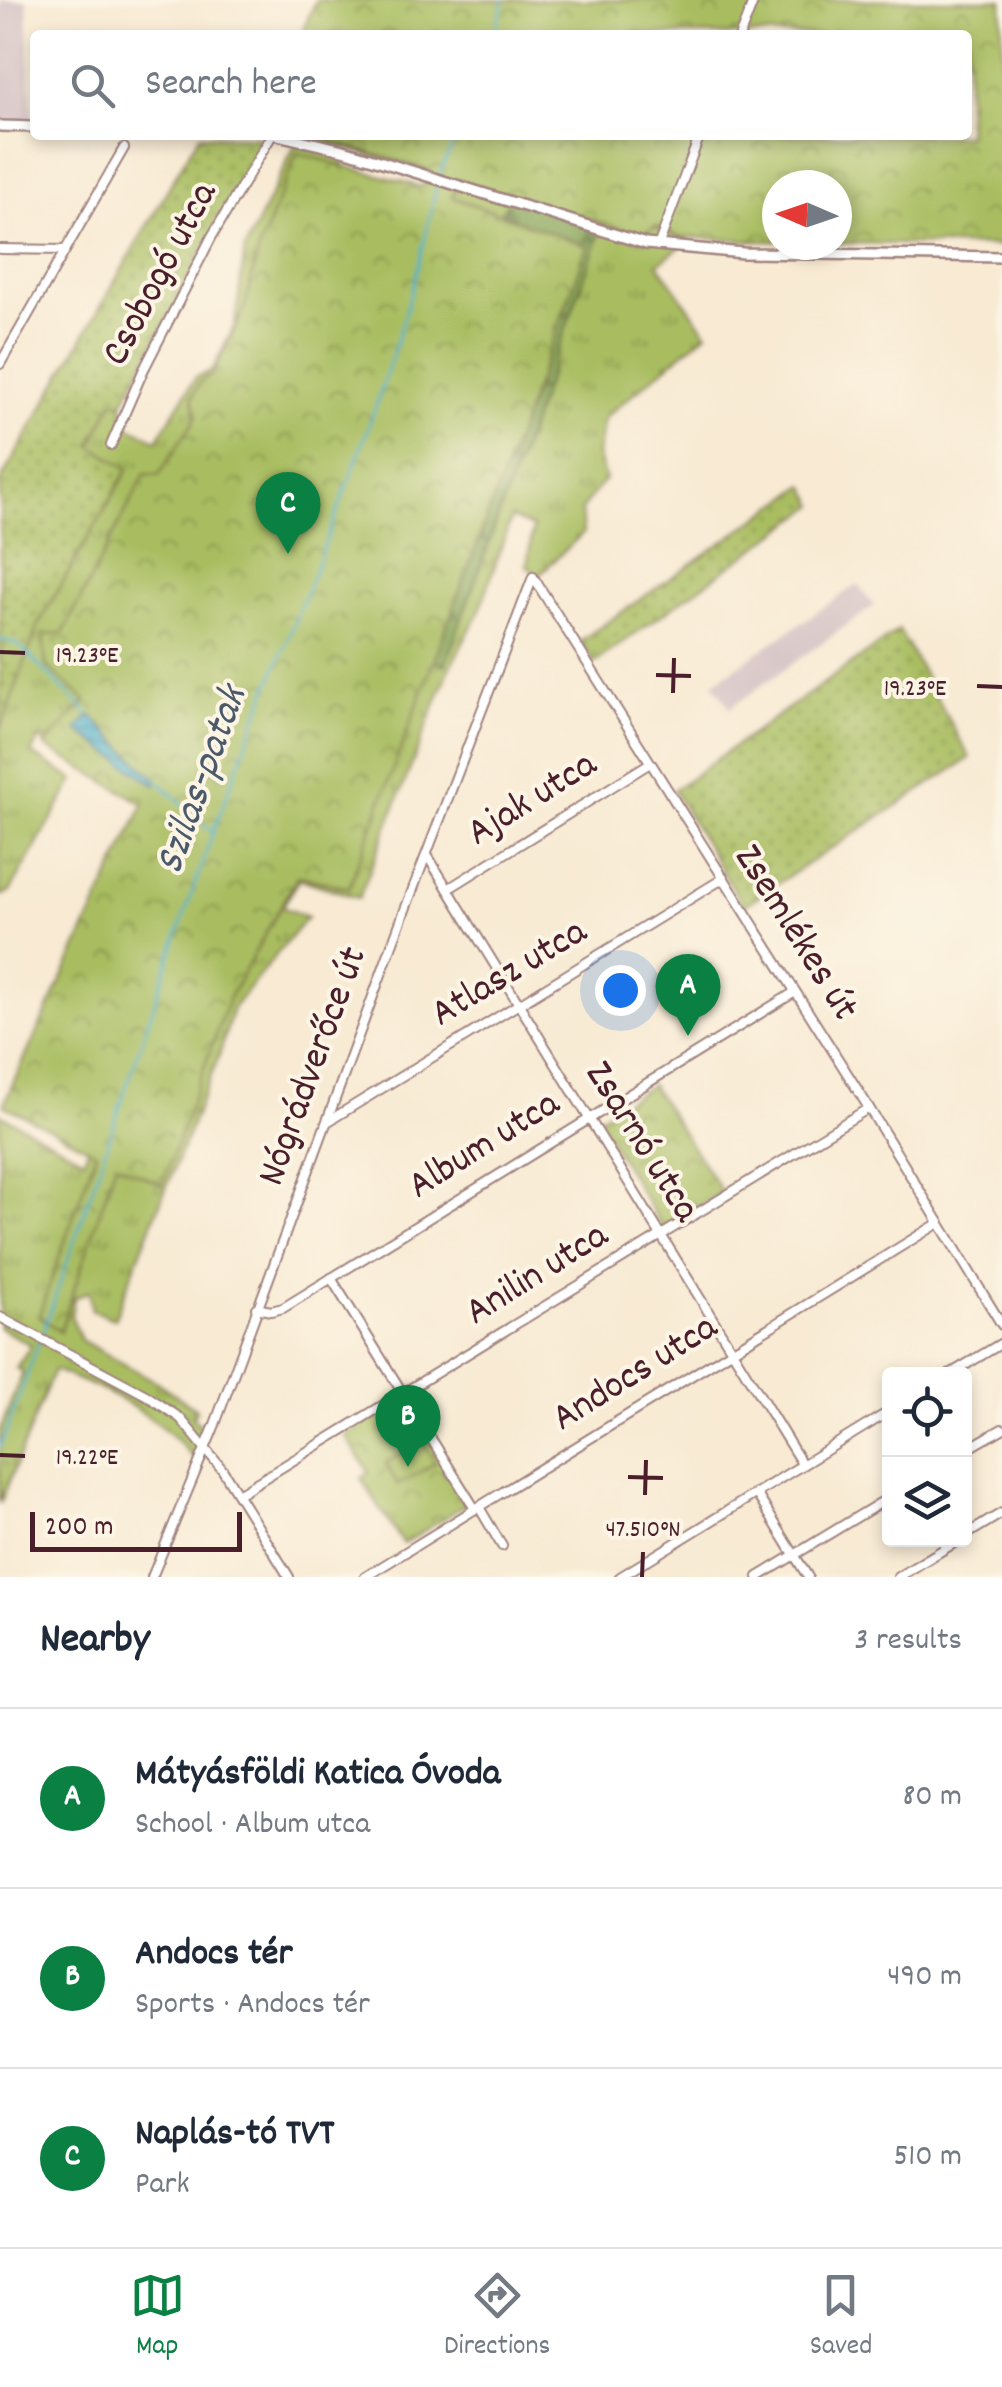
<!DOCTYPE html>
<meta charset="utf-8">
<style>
:root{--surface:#fff;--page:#f6f6f7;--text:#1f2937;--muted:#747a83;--line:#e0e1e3;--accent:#0b8043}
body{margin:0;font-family:Dekko,sans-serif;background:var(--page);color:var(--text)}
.controls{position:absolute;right:30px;bottom:30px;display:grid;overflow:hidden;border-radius:10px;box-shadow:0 5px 15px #0003}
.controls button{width:90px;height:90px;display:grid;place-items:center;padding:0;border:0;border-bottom:2px solid var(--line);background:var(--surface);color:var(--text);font:50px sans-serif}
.compass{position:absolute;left:762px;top:170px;width:90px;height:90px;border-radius:50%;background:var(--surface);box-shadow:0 5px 15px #0003;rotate:272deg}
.scale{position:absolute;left:30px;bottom:25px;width:212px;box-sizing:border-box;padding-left:10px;border:5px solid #4a1f2b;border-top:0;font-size:28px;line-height:35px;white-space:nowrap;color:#4a1f2b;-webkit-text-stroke:8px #fcf5e5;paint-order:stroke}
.you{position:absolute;left:620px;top:990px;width:35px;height:35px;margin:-25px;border:8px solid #fff;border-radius:50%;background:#1a73e8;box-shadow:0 0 0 15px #1a73e833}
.badge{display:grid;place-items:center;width:65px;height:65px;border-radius:50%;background:var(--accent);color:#fff;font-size:32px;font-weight:700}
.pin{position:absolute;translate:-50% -82px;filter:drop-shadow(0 2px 5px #0008)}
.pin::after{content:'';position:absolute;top:52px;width:35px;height:30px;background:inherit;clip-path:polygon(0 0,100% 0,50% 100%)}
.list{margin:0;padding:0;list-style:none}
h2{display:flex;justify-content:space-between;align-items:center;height:130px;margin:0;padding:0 40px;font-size:42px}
h2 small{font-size:32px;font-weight:400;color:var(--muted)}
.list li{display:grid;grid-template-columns:65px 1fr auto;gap:30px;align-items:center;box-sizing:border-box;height:180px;padding:0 40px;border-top:2px solid var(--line)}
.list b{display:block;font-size:38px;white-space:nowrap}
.list p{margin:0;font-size:32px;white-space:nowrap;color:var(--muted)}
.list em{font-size:32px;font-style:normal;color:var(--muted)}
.icon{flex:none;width:55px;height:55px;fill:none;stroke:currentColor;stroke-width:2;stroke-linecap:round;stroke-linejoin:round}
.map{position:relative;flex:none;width:1002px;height:1577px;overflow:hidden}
.search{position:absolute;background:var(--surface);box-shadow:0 5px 15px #0003;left:30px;right:30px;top:30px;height:110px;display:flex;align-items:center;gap:25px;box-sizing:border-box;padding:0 35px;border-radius:10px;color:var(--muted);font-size:38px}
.sheet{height:670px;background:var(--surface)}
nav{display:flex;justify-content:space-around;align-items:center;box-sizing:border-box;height:140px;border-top:2px solid var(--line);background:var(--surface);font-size:28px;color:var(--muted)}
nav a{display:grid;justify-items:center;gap:5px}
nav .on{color:var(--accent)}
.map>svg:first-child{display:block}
.industrial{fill:#d2bec2}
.grass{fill:url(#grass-tufts);stroke:#7a6e46;stroke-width:2.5}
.forest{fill:url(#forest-firs);stroke:#686241;stroke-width:2.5}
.park{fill:url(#park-crowns);stroke:#7a6e46;stroke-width:2.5}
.garden{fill:url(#garden-dots);stroke:#7a6e46;stroke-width:2.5}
.pitch{fill:#a9bd61;stroke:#7a6e46;stroke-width:2.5}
.water{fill:url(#water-rules);stroke:#4c687c;stroke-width:2.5}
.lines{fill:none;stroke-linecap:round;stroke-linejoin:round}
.stream{stroke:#4db2cc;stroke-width:2.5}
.minor-casing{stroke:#a1847f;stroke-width:12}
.major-casing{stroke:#a1847f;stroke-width:14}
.minor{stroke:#fff;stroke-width:8}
.major{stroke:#fff;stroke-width:9}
.ticks{fill:none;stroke:#4a1f2b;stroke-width:4}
.labels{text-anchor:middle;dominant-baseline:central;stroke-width:8;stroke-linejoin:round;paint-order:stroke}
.street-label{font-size:40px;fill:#4a1f2b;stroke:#fcf5e5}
.water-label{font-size:42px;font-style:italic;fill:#4b5a6b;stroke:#fcf5e5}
.ticks-label{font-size:25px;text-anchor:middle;fill:#4a1f2b;stroke:#fcf5e5;stroke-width:8;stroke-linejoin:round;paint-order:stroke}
</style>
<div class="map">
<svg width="1002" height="1577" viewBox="0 0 1002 1577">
<defs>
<pattern id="grass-tufts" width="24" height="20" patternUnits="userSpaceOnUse" patternTransform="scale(2.5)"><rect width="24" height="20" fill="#a9bd61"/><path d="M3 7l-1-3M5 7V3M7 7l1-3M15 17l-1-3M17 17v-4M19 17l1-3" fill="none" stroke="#8c9950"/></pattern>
<pattern id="forest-firs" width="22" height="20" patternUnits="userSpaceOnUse" patternTransform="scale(2.5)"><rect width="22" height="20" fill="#86a457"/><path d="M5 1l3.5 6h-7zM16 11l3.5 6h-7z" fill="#708548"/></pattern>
<pattern id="park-crowns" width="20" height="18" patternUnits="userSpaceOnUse" patternTransform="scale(2.5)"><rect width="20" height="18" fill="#a9bd61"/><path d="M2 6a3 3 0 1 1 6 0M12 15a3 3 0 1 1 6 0" fill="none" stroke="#8c9950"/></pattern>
<pattern id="garden-dots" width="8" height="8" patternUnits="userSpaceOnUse" patternTransform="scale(2.5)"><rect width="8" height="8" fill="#a9bd61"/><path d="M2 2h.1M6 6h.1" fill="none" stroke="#8c9950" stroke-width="1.8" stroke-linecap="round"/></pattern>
<pattern id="water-rules" width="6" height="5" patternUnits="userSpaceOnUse" patternTransform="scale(2.5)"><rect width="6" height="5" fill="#4db2cc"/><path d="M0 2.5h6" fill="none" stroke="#4290a6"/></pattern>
</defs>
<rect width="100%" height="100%" fill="#fcf5e5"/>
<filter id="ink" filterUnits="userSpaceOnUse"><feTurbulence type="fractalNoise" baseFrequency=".01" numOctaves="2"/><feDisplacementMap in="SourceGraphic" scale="20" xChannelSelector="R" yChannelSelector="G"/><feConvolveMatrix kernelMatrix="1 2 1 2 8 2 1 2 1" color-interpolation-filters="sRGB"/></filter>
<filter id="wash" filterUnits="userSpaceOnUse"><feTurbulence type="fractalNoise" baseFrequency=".0048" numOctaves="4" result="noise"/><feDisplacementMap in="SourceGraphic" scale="40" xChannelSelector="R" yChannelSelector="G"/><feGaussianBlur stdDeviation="2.25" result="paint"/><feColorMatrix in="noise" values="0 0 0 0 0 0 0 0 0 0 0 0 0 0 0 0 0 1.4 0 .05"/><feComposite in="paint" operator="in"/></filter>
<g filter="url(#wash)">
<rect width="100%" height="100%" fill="#f8ead3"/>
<g class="industrial">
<polygon points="0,0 27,0 32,122 0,120"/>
<polygon points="858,584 874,606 730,708 713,683"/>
</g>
<g class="grass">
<path d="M298 135H480L527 146 445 664 635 135 652 226 688 241 658 264 707 333 604 418 597 454 605 479 581 510 583 533 538 576 527 566 533 527 511 518 480 610 449 670 359 898 300 879 282 907 307 917 233 1008 220 1053 114 1319 92 1310 89 1291 74 1298 71 1316 81 1340 155 1381 196 1409 193 1419 205 1428 193 1458C157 1414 107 1390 54 1370L0 1504V1430L23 1372 16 1368 31 1345 0 1328V1114L84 1159 212 819 433 173Z"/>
<polygon points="295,145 346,157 275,399 107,779 40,739 31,753 74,780 10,892 0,896 0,730 39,623 128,470 91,446 113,401 123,403 124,424 157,440 196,377 212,371 235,325 245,249"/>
</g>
<polygon class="forest" points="546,135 635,135 445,665 430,659 487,239"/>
<g class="park">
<polygon points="316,0 1002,0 1002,246 837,243 837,185 777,185 777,242 679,237 655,226 643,235 458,180 452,197 588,246 349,888 298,876 229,998 162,1185 116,1163 60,1332 39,1315 96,1152 3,1105 144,804 44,746 86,701 46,666 43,635 63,633 145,474 159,475 197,416 192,396 202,380 212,375 244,310 259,248 297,153 423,187 428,170 309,135 967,135 967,35 301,35"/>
<polygon points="651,1085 722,1192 663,1229 597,1119"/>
<polygon points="405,1398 468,1503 403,1544 361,1478 369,1472 345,1435"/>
</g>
<g class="garden">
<polygon points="199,135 262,138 123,403 113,401 91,445 128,469 39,623 0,730 0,482"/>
<polygon points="805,485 816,505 594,663 580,641"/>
<polygon points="899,630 970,758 743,906 673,790"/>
</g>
<polygon class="pitch" points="423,1441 435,1463 398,1485 386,1463"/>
<polygon class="water" points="90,715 158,781 155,785 77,730"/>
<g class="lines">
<g class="stream">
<polyline points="494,35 504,0"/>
<polyline points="439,175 457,135"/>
<polyline points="0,639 17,644 89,714"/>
<polyline points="156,779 212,832"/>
<path d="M0 1447C78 1245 140 1037 213 833 290 618 393 408 437 183"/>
</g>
</g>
</g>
<g filter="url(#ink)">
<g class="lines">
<defs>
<g id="minor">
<polyline points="740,35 754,0"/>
<polyline points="658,246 700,135"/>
<polyline points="0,249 65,250"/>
<polyline points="0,364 124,148"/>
<polyline points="111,445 143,371 211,238 272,135"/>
<polyline points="533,577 869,1108 1002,1325"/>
<polyline points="427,855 802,1464"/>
<polyline points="448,889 650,763"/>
<polyline points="327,1122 724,878"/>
<polyline points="331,1278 475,1509"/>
<polyline points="256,1308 271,1311 283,1308 795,992"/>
<polyline points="0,1317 146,1395 180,1418 222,1469 289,1577"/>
<polyline points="950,1374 1002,1343"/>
<polyline points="964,1451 1002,1429"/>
<polyline points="756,1493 808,1577"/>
<polyline points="238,1494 869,1108"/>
<polyline points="479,1507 502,1546"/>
<polyline points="964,1536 1002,1513"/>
<polyline points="152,1577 214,1427 403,915 533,577"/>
<polyline points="365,1577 939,1223"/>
<polyline points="620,1577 890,1411"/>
<polyline points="758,1577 890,1497"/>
<polyline points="898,1577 959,1540"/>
</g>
<g id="major">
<polyline points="0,126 35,127"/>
<polyline points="278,135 347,151 646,244 743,253 1002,257"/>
</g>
</defs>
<use href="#minor" class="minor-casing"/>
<use href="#major" class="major-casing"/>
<use href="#minor" class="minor"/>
<use href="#major" class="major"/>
</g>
</g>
<path class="ticks" d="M0 652 25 653M656 675 691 676M977 686 1002 687M673 693 674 658M0 1455 25 1456M628 1477 663 1478M645 1495 646 1460M642 1577 643 1552"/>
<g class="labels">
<g class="street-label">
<text transform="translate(162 275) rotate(-62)">Csobogó utca</text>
<text transform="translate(533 801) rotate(-32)">Ajak utca</text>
<text transform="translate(794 934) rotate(58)">Zsemlékes út</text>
<text transform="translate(510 975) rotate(-31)">Atlasz utca</text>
<text transform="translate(315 1067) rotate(-70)">Nógrádverőce út</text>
<text transform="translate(640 1143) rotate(58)">Zsarnó utca</text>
<text transform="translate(485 1147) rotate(-32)">Album utca</text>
<text transform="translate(538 1276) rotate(-32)">Anilin utca</text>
<text transform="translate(636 1375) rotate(-32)">Andocs utca</text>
</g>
<g class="water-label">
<text transform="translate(204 781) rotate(-70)">Szilas-patak</text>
</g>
</g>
<g class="ticks-label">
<text x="87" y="662">19.23°E</text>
<text x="915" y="695">19.23°E</text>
<text x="87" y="1464">19.22°E</text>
<text x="643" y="1536">47.510°N</text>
</g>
</svg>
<div class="controls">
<button><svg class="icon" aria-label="locate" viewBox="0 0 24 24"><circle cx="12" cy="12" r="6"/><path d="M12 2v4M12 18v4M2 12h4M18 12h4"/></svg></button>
<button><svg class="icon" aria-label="layers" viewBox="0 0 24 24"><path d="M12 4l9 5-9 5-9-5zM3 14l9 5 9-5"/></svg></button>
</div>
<svg class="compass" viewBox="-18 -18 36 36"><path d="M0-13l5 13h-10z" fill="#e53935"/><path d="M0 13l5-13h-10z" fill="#747a83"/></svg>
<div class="scale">200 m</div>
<div class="you"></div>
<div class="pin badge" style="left:688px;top:1036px">A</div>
<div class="pin badge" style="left:408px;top:1467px">B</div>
<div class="pin badge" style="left:288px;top:554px">C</div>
<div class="search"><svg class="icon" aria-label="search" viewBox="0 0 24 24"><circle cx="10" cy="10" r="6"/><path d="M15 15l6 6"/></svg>Search here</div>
</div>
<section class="sheet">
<h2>Nearby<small>3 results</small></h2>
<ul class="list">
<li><span class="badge">A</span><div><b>Mátyásföldi Katica Óvoda</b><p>School · Album utca</p></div><em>80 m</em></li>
<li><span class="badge">B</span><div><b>Andocs tér</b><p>Sports · Andocs tér</p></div><em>490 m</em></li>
<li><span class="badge">C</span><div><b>Naplás-tó TVT</b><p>Park</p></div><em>510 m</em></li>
</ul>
</section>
<nav>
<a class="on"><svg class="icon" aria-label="map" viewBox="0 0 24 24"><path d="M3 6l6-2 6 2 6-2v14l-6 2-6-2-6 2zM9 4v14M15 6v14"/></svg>Map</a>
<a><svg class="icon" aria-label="directions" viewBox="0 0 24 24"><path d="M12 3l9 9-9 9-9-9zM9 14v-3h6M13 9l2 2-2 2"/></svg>Directions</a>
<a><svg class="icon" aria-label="saved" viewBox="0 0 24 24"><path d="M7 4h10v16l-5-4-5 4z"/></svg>Saved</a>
</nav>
